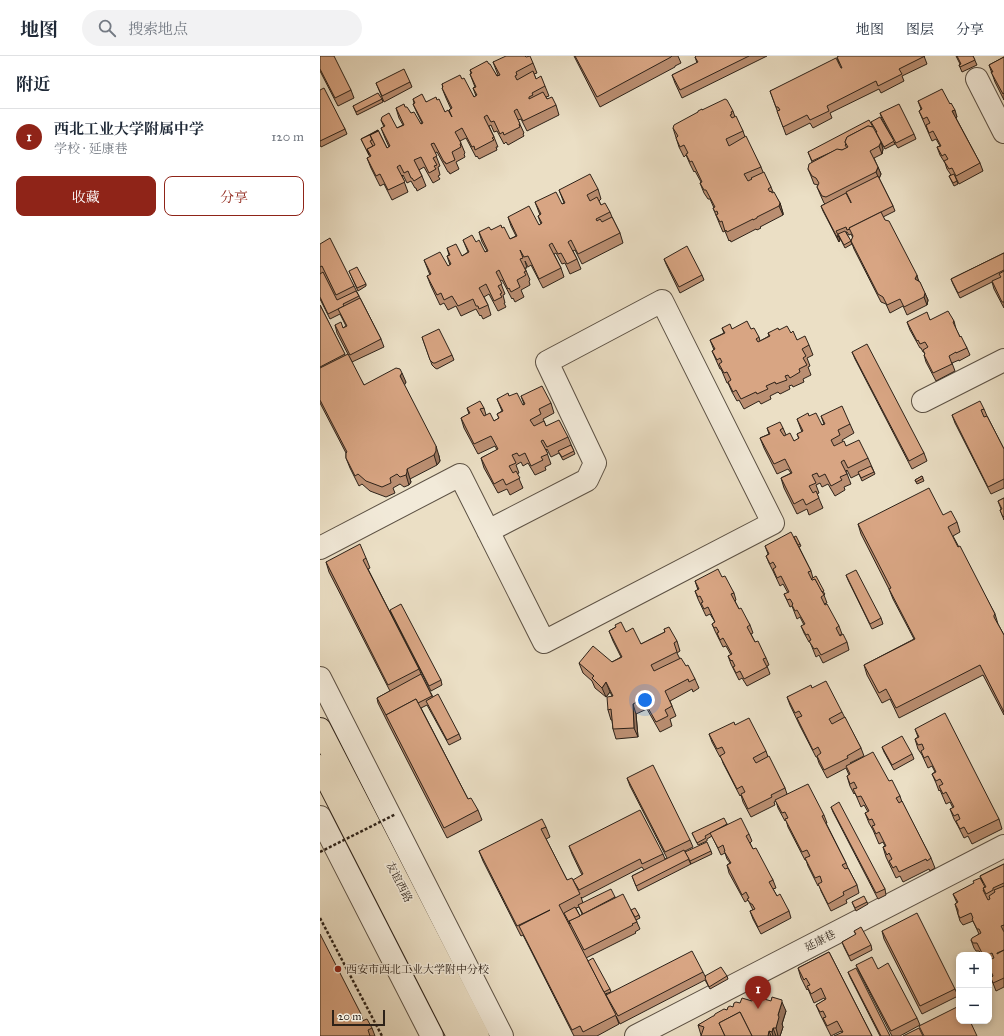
<!DOCTYPE html>
<html lang="zh">
<meta charset="utf-8">
<style>
:root{--surface:#fff;--page:#f2f2f3;--text:#1f2937;--muted:#747a83;--line:#e0e1e3;--accent:#8f2418}
body{margin:0;font-family:"IM FELL Great Primer","Noto Serif SC",serif;background:var(--page);color:var(--text)}
.controls{position:absolute;right:12px;bottom:12px;display:grid;overflow:hidden;border-radius:8px;box-shadow:0 2px 6px #0003}
.controls button{width:36px;height:36px;display:grid;place-items:center;padding:0;border:0;border-bottom:1px solid var(--line);background:var(--surface);color:var(--text);font:20px sans-serif}
.scale{position:absolute;left:12px;bottom:10px;width:53px;box-sizing:border-box;padding-left:4px;border:2px solid #2d2219;border-top:0;font-size:11px;line-height:14px;white-space:nowrap;color:#2d2219;-webkit-text-stroke:3px #f2ead9;paint-order:stroke}
.you{position:absolute;left:325px;top:644px;width:14px;height:14px;margin:-10px;border:3px solid #fff;border-radius:50%;background:#1a73e8;box-shadow:0 0 0 6px #1a73e833}
.badge{display:grid;place-items:center;width:26px;height:26px;border-radius:50%;background:var(--accent);color:#fff;font-size:13px;font-weight:700}
.pin{position:absolute;translate:-50% -33px;filter:drop-shadow(0 1px 2px #0008)}
.pin::after{content:'';position:absolute;top:21px;width:14px;height:12px;background:inherit;clip-path:polygon(0 0,100% 0,50% 100%)}
.list{margin:0;padding:0;list-style:none}
h2{display:flex;justify-content:space-between;align-items:center;height:52px;margin:0;padding:0 16px;font-size:17px}
h2 small{font-size:13px;font-weight:400;color:var(--muted)}
.list li{display:grid;grid-template-columns:26px 1fr auto;gap:12px;align-items:center;box-sizing:border-box;height:56px;padding:0 16px;border-top:1px solid var(--line)}
.list b{display:block;font-size:15px;white-space:nowrap}
.list p{margin:0;font-size:13px;white-space:nowrap;color:var(--muted)}
.list em{font-size:13px;font-style:normal;color:var(--muted)}
.actions{display:flex;gap:8px;padding:12px 16px}
.actions a{flex:1;padding:9px 0;border:1px solid var(--accent);border-radius:8px;text-align:center;font-size:14px;color:var(--accent)}
.actions .main{background:var(--accent);color:#fff}
.icon{flex:none;width:22px;height:22px;fill:none;stroke:currentColor;stroke-width:2;stroke-linecap:round;stroke-linejoin:round}
.map{position:relative;flex:none;width:684px;height:980px;overflow:hidden}
header{display:flex;align-items:center;gap:24px;box-sizing:border-box;height:56px;padding:0 20px;background:var(--surface);border-bottom:1px solid var(--line)}
header strong{font-size:19px}
nav{display:flex;gap:22px;margin-inline-start:auto;font-size:14px}
.search{width:280px;height:36px;background:var(--page);display:flex;align-items:center;gap:10px;box-sizing:border-box;padding:0 14px;border-radius:22px;color:var(--muted);font-size:15px}
main{display:flex}
aside{flex:1;background:var(--surface)}
.map>svg:first-child{display:block}
.lines{fill:none;stroke-linecap:round;stroke-linejoin:round}
.minor-casing{stroke:#5c5144;stroke-width:24}
.major-casing{stroke:#2d2219;stroke-width:24}
.path{stroke:#2d2219;stroke-width:2.5;stroke-dasharray:3 2;stroke-linecap:butt}
.minor{stroke:#f2ead9;stroke-width:22}
.major{stroke:#ebdfc5;stroke-width:22}
.path-bridge{stroke:#2d2219;stroke-width:2.5;stroke-dasharray:3 2;stroke-linecap:butt}
.wall{fill:#ba8e71;stroke:#2d2219;fill-rule:evenodd}
.shaded-wall{fill:#97745c;stroke:#2d2219}
.building{fill:#d8a583;stroke:#2d2219}
.poi-dot{fill:#8f2418;stroke:#f2ead9;stroke-width:1.5}
.labels{text-anchor:middle;dominant-baseline:central;stroke-width:3;stroke-linejoin:round;paint-order:stroke}
.street-label{font-size:11px;fill:#2d2219;stroke:#f2ead9}
.poi-label{font-size:11px;fill:#2d2219;stroke:#f2ead9;text-anchor:start}
</style>
<header>
<strong>地图</strong>
<div class="search"><svg class="icon" aria-label="search" viewBox="0 0 24 24"><circle cx="10" cy="10" r="6"/><path d="M15 15l6 6"/></svg>搜索地点</div>
<nav><a>地图</a><a>图层</a><a>分享</a></nav>
</header>
<main>
<aside>
<h2>附近<small></small></h2>
<ul class="list">
<li><span class="badge">1</span><div><b>西北工业大学附属中学</b><p>学校 · 延康巷</p></div><em>120 m</em></li>
</ul>
<div class="actions"><a class="main">收藏</a><a>分享</a></div>
</aside>
<div class="map">
<svg width="684" height="980" viewBox="0 0 684 980">
<rect width="100%" height="100%" fill="#ebdfc5"/>
<filter id="stains"><feTurbulence type="fractalNoise" baseFrequency=".005" numOctaves="4"/><feColorMatrix values="0 0 0 0 .2 0 0 0 0 .09 0 0 0 0 .02 0 0 0 .5 -.17"/></filter>
<radialGradient id="worn" r=".72"><stop offset=".6" stop-color="#630" stop-opacity="0"/><stop offset="1" stop-color="#630" stop-opacity=".3"/></radialGradient>
<g class="lines">
<defs>
<g id="minor">
<polyline points="657,23 684,76"/>
<polyline points="603,345 684,304"/>
<polyline points="0,492 140,419 224,586 453,467 342,245 227,306 275,407 267,424 168,475"/>
<polyline points="0,622 182,980"/>
<polyline points="0,761 112,980"/>
<polyline points="316,980 684,790"/>
</g>
<g id="major">
<polyline points="0,673 158,980"/>
<polyline points="0,710 138,980"/>
</g>
</defs>
<use href="#minor" class="minor-casing"/>
<use href="#major" class="major-casing"/>
<polyline class="path" points="0,862 62,980"/>
<use href="#minor" class="minor"/>
<use href="#major" class="major"/>
<polyline class="path-bridge" points="0,796 76,758"/>
</g>
<g class="wall">
<polygon points="0,0 31,34 34,42 18,50 0,15"/>
<polygon points="254,0 358,0 361,7 355,10 355,11 280,51"/>
<polygon points="376,0 447,0 362,42 355,27 352,19 377,7 375,1"/>
<polygon points="604,0 607,8 582,20 584,25 561,37 559,33 510,57 512,62 493,72 490,67 466,79 450,35 519,8 517,1"/>
<polygon points="636,0 653,0 657,9 642,16 639,9 640,8"/>
<polygon points="206,1 213,7 217,17 214,18 216,23 225,30 229,40 226,41 227,43 236,49 239,59 207,75 201,63 198,64 204,77 203,78 204,80 188,89 186,86 184,88 177,75 174,76 171,69 169,70 174,81 178,91 176,91 177,94 159,103 157,100 156,101 146,82 140,85 145,97 144,98 145,101 136,106 139,113 130,118 129,116 128,116 117,96 115,97 120,110 118,111 120,119 118,120 120,123 113,127 104,111 99,114 102,120 106,130 97,135 96,132 95,132 91,125 87,127 83,119 82,120 88,136 72,144 64,128 60,130 51,112 47,102 50,101 41,83 58,74 67,92 69,91 65,82 61,72 64,71 61,64 77,72 83,69 79,62 76,52 85,51 101,68 102,67 97,57 93,48 94,47 93,43 106,46 117,44 125,56 131,60 129,54 131,53 126,42 122,32 123,32 122,28 142,23 154,41 156,40 153,32 155,31 150,18 151,17 150,14 169,8 177,20 178,19 173,6"/>
<polygon points="684,1 684,44 675,26 669,9"/>
<polygon points="90,26 92,31 64,46 56,27"/>
<polygon points="0,34 25,73 27,78 1,91 0,89"/>
<polygon points="62,43 63,46 37,59 33,50"/>
<polygon points="598,45 630,48 637,61 636,62 660,107 663,115 639,128 635,120 638,128 634,130 629,120 631,119 627,113 625,107 620,99 617,91 620,90 616,83 612,85 602,62 599,55 601,53"/>
<polygon points="382,54 413,55 415,61 423,75 425,81 441,111 443,116 451,131 453,136 460,147 463,157 463,159 440,171 441,172 437,174 436,173 411,186 410,184 409,185 405,175 403,176 400,169 393,152 394,152 390,143 388,143 384,137 380,127 381,126 375,115 374,116 370,108 366,99 364,101 359,91 353,72"/>
<polygon points="560,57 594,78 596,83 578,92 574,86 575,88 565,93 558,82 563,93 562,98 554,102 561,118 559,122 573,150 575,155 563,161 599,225 608,244 607,249 587,259 583,250 570,257 566,248 561,246 534,193 531,185 533,182 531,178 529,179 527,176 526,176 532,188 525,192 519,180 520,184 519,186 503,155 501,150 505,148 504,147 500,138 497,131 498,129 494,128 491,120 488,113 492,106 488,96 557,78 557,76 551,66 572,82 562,63"/>
<polygon points="278,133 281,143 279,145 281,149 290,156 292,161 300,177 303,187 262,208 255,194 253,195 257,203 261,213 250,218 245,207 242,208 236,197 234,198 241,212 244,221 223,232 211,209 208,211 205,205 207,212 205,212 210,224 209,225 210,229 201,234 204,241 195,246 193,242 192,243 182,224 180,225 185,238 183,239 185,247 184,247 186,251 178,255 169,238 164,241 168,249 171,259 163,263 161,259 160,260 156,253 141,260 136,250 128,254 124,247 120,249 111,230 107,220 110,219 104,204 128,210 130,209 127,200 129,199 127,192 142,200 148,196 143,184 156,186 165,196 167,195 162,186 159,176 182,172 190,183 196,180 191,170 188,161 219,169 221,168 218,160 220,159 215,146 242,148 244,147 239,134"/>
<polygon points="0,188 34,230 40,242 61,283 64,291 32,306 17,277 15,269 23,272 26,270 20,258 10,263 0,243"/>
<polygon points="684,197 684,252 674,233 672,226 640,242 633,228 631,223"/>
<polygon points="344,203 382,219 384,224 360,237 346,208"/>
<polygon points="29,215 46,228 46,230 38,235"/>
<polygon points="0,249 25,299 44,329 86,326 84,329 119,400 120,405 117,409 90,423 91,426 89,429 84,431 80,428 73,432 75,437 66,441 50,435 42,428 39,430 30,412 26,402 26,397 0,347"/>
<polygon points="610,264 634,265 636,273 640,281 647,292 650,299 639,305 639,304 632,307 635,315 616,325 606,306 604,299 605,298 604,296 603,296 601,292 600,292 590,274 587,266"/>
<polygon points="402,272 412,273 431,273 439,281 440,285 449,280 448,277 459,274 471,277 477,284 489,289 493,299 487,302 490,310 488,311 491,319 483,323 484,326 473,331 472,329 469,330 470,333 460,338 458,336 450,340 451,343 441,348 439,345 424,353 419,344 417,345 412,336 408,327 407,327 401,313 400,313 392,295 394,294 390,284 404,277"/>
<polygon points="102,281 132,299 134,304 117,313 115,312 112,309"/>
<polygon points="532,296 604,397 607,405 592,413 535,303"/>
<polygon points="189,340 203,349 204,348 201,340 231,347 234,357 223,363 224,365 226,370 248,381 255,398 243,404 239,397 231,401 227,393 226,394 231,408 225,411 226,414 215,419 208,407 203,410 201,406 196,409 199,417 197,418 203,432 190,439 187,433 178,437 164,412 161,402 177,394 175,390 158,398 144,372 141,362 149,358 147,352 164,352 166,359 174,365 179,362 177,358 182,355 177,343"/>
<polygon points="664,353 667,360 684,393 684,432 671,438 635,367 632,359"/>
<polygon points="489,360 502,369 504,368 501,360 530,368 534,377 522,384 523,386 526,390 548,402 555,418 542,425 539,418 531,422 527,414 526,415 531,428 524,431 525,434 515,440 508,428 502,431 500,427 496,429 499,437 497,438 503,452 489,459 487,453 477,458 464,432 461,422 471,417 468,413 457,418 444,392 440,382 449,378 447,372 463,372 466,379 474,385 479,383 477,378 482,376 477,363"/>
<polygon points="602,420 604,425 597,428 595,424"/>
<polygon points="684,442 684,464 680,454 681,453 678,445"/>
<polygon points="623,459 637,466 640,476 633,480 675,558 678,568 684,579 684,659 663,619 579,662 570,643 562,647 547,619 544,609 594,583 573,543 569,533 541,478 538,468"/>
<polygon points="474,481 480,488 481,490 479,491 491,515 493,522 505,538 504,539 507,547 504,548 519,570 522,578 520,579 527,586 529,594 503,607 499,599 496,601 490,586 489,586 484,577 481,570 484,569 480,561 477,563 472,550 470,551 464,538 468,537 463,528 460,530 453,515 449,507 446,500 448,498 445,490"/>
<polygon points="46,502 50,512 48,513 99,613 102,620 113,641 139,678 141,683 129,689 107,649 101,652 148,743 158,754 162,764 127,782 69,669 58,647 57,642 70,635 9,516 6,506"/>
<polygon points="526,519 561,562 563,568 552,573 528,524"/>
<polygon points="402,521 414,537 416,544 415,545 419,553 430,569 433,577 431,578 435,586 446,602 449,609 447,610 450,618 427,630 422,622 419,624 411,608 408,600 411,599 406,590 403,591 395,575 392,568 395,566 390,558 386,560 378,543 375,535 378,534 375,525"/>
<polygon points="70,554 121,624 122,629 111,635 72,559"/>
<polygon points="296,571 306,576 321,588 345,576 344,573 357,585 360,595 357,597 360,603 375,623 379,632 373,636 372,633 350,645 356,660 350,663 352,670 340,676 327,653 316,658 318,681 296,683 293,673 292,664 291,664 288,654 292,640 290,636 286,641 275,632 272,625 263,617 259,607 292,606 301,601 293,585 289,575"/>
<polygon points="492,632 522,656 525,662 541,692 544,700 530,707 569,725 580,740 582,746 611,802 615,812 610,815 609,813 583,826 580,820 576,822 566,801 563,791 565,790 563,786 559,788 553,774 549,767 545,757 548,756 544,749 541,751 535,737 534,738 530,730 527,720 529,719 526,712 507,722 499,707 497,701 496,701 480,670 470,649 467,641"/>
<polygon points="415,669 446,695 448,701 465,732 467,738 504,759 507,767 506,767 526,807 528,812 537,829 539,837 526,844 527,847 511,855 501,835 499,829 498,830 488,810 486,804 485,804 468,771 466,764 465,765 458,752 456,745 454,746 455,749 431,761 423,746 421,739 420,740 403,707 401,701 400,701 392,686 389,678"/>
<polygon points="595,673 679,763 682,773 652,788 648,780 644,782 638,770 634,763 630,753 633,752 630,746 626,748 620,734 619,735 616,727 612,718 615,716 612,710 608,712 602,699 598,693 595,683 598,681"/>
<polygon points="562,691 592,698 594,703 574,714 564,696"/>
<path d="M307 722 370 784 373 791 365 795 366 798 391 795 392 798 371 808 369 804 371 808 318 835 312 820 324 814 322 811 262 842 261 841 263 847 295 841 312 856 319 859 320 862 316 864 320 873 315 876 316 877 266 902 268 905 290 933 291 936 285 938 288 944 286 939 383 916 386 922 407 920 408 923 390 933 385 924 300 968 296 960 299 968 277 980H254L203 879 201 880 163 805 159 795 226 771 230 781 226 783 247 824 255 828 262 819 252 798 249 790 343 798 345 803 347 802 310 730ZM259 851 262 858 260 860 256 852Z"/>
<polygon points="511,751 565,833 566,839 558,843 513,756"/>
<polygon points="407,768 429,778 432,785 430,787 433,793 453,824 456,832 453,833 457,840 469,855 471,862 441,878 433,863 430,855 433,854 428,844 425,846 409,817 407,809 410,807 407,803 405,797 401,799 392,780 387,783 387,785 378,789 372,777"/>
<polygon points="684,808 684,931 676,935 671,922 673,921 669,914 669,899 662,899 659,895 656,895 654,892 651,884 659,878 653,865 643,869 640,865 635,848 637,847 633,838 663,827 660,820"/>
<polygon points="532,846 547,846 548,848 536,855"/>
<polygon points="534,875 551,889 552,894 531,905 524,891 522,886 536,879"/>
<polygon points="562,875 635,933 638,940 602,958 564,883"/>
<polygon points="509,896 552,980 521,976 521,975 511,980 500,958 496,949 505,944 504,942 494,947 488,933 487,934 481,922 478,912"/>
<polygon points="536,909 558,913 597,962 600,969 580,980 572,980 539,916"/>
<polygon points="528,916 570,980 560,980 530,921"/>
<polygon points="413,951 466,955 462,968 463,971 460,980 381,980 381,979 378,969"/>
<polygon points="41,958 43,965 52,972 55,980 0,980"/>
</g>
<g class="shaded-wall">
<polygon points="635,54 637,61 635,63 632,55"/>
<polygon points="561,86 563,93 562,98 559,90"/>
<polygon points="558,111 561,118 559,123 556,116"/>
<polygon points="460,147 463,157 463,159 459,150"/>
<polygon points="518,179 520,184 519,186 517,181"/>
<polygon points="597,219 599,227 595,223"/>
<polygon points="605,237 608,244 607,249 604,241"/>
<polygon points="82,317 86,326 84,330 80,320"/>
<polygon points="116,390 119,400 120,405 117,409 114,399"/>
<polygon points="87,413 91,426 89,429 86,419"/>
<polygon points="286,626 290,636 286,641 282,632"/>
<polygon points="313,648 316,658 318,681 314,672"/>
<polygon points="462,946 466,955 462,968 463,971 460,980 458,980 456,972 458,959"/>
<polygon points="453,972 456,980 453,980 452,976"/>
<polygon points="449,975 451,980 448,980"/>
</g>
<g class="building">
<polygon points="0,0 14,0 31,34 15,42 0,13"/>
<polygon points="186,0 205,0 206,1 210,0 213,7 196,16 197,19 195,20 197,24 213,15 216,23 221,20 225,30 212,37 213,39 209,41 209,43 223,36 227,43 232,41 236,49 203,65 197,53 194,55 200,68 199,68 200,71 184,79 183,76 180,78 174,65 171,66 167,59 164,61 174,81 172,82 174,84 155,94 154,90 152,91 142,72 135,76 141,87 140,88 141,91 132,96 135,104 126,108 125,106 124,106 114,87 111,88 117,100 113,102 117,109 114,110 116,113 109,117 101,101 94,104 102,120 94,125 92,122 91,122 88,115 84,117 80,109 77,111 85,126 68,134 60,118 56,120 47,102 51,100 47,93 55,89 50,79 58,74 67,92 70,90 61,72 65,70 61,64 62,61 69,57 77,72 84,69 76,52 84,48 85,51 87,51 91,57 94,56 101,68 103,67 93,48 95,47 93,43 102,38 106,46 116,41 117,44 119,43 125,56 128,54 132,61 129,54 132,52 122,32 123,31 122,28 140,19 142,23 144,22 154,41 157,39 153,32 156,31 150,18 152,17 150,14 167,5 169,8 170,8 177,20 180,19 173,6"/>
<polygon points="255,0 352,0 351,1 277,41"/>
<polygon points="376,0 429,0 360,34 352,19 378,6 375,1"/>
<polygon points="519,0 605,0 579,13 582,18 558,30 556,25 507,50 509,55 490,64 487,59 463,71 457,55 460,54 458,51 456,51 450,35 516,2 521,12 522,12 517,1"/>
<polygon points="637,0 653,0 655,4 640,11 639,9 641,8"/>
<polygon points="684,1 684,38 684,37 683,38 671,16 673,16 669,9"/>
<polygon points="84,13 90,26 62,40 56,27"/>
<polygon points="4,32 25,73 0,85 0,34"/>
<polygon points="622,33 630,48 631,47 635,54 632,55 660,107 636,120 632,112 629,113 624,105 628,103 625,98 622,100 617,91 621,90 613,75 609,77 606,69 610,67 607,61 603,63 599,55 602,53 598,45"/>
<polygon points="58,37 62,43 36,56 33,50"/>
<polygon points="405,43 407,44 413,55 411,56 412,58 410,59 412,62 416,60 423,75 406,83 409,90 426,80 441,111 424,118 428,125 432,123 431,122 444,116 451,131 448,133 450,136 451,135 452,137 454,136 460,147 459,150 437,161 437,162 433,164 433,163 407,176 406,174 405,175 402,165 400,166 396,159 398,158 397,155 395,156 393,152 395,151 386,134 384,134 380,127 382,126 372,105 370,106 366,98 368,97 364,89 360,91 356,82 358,80 353,72 354,69 378,56 378,55 382,53 382,54"/>
<polygon points="579,48 594,78 576,87 560,57"/>
<polygon points="560,61 574,85 564,91 556,76 557,76 551,66"/>
<polygon points="549,64 553,71 548,70 527,81 525,86 526,88 525,89 527,92 522,94 516,94 492,105 488,96"/>
<polygon points="548,70 553,71 561,86 559,90 550,95 558,111 556,116 506,141 502,140 497,131 499,127 496,122 492,120 488,113 489,108 517,93 522,94 528,91 525,86 527,81"/>
<polygon points="58,75 50,79 52,84 50,85 53,90 47,93 49,99 41,83"/>
<polygon points="270,118 278,133 267,139 270,145 277,141 281,149 285,147 290,156 276,163 277,165 280,163 282,166 292,161 300,177 258,198 251,184 248,186 257,203 247,208 241,197 238,198 232,187 229,189 241,212 219,223 208,200 204,201 200,194 203,202 200,203 206,215 204,216 206,219 197,224 200,231 191,236 189,232 188,233 179,214 176,216 182,228 178,230 182,237 180,238 182,241 174,245 166,228 159,232 168,249 159,253 158,250 156,250 153,243 138,250 132,240 124,244 121,237 117,239 107,220 111,218 104,204 120,196 128,210 131,208 127,200 130,199 127,192 136,188 142,200 149,196 143,184 152,179 156,186 159,184 165,196 168,195 159,176 169,171 171,174 181,169 182,172 184,171 190,183 197,180 188,161 209,150 219,169 222,167 218,160 221,158 215,146 236,136 242,148 245,147 239,134"/>
<polygon points="634,118 637,125 633,127 629,120"/>
<polygon points="558,120 573,150 529,172 530,173 527,174 526,171 516,175 518,179 517,181 501,150 526,137 531,147 531,146 526,136"/>
<polygon points="561,156 565,164 569,165 597,219 595,223 600,226 605,237 604,241 584,251 580,243 567,249 563,241 558,238 531,185 533,180 529,172"/>
<polygon points="525,175 531,185 524,189 518,178"/>
<polygon points="10,182 34,230 16,239 2,210 0,211 0,188"/>
<polygon points="367,190 382,219 359,231 344,203"/>
<polygon points="684,197 684,214 638,237 631,223"/>
<polygon points="37,211 46,228 37,232 29,215"/>
<polygon points="684,215 684,246 682,246 672,225 681,221 679,218"/>
<polygon points="3,216 17,244 36,235 39,240 23,248 24,250 8,258 0,241 0,218"/>
<polygon points="40,242 61,283 30,299 15,269 21,266 23,272 27,270 18,253"/>
<polygon points="0,249 25,298 0,311"/>
<polygon points="628,255 634,265 633,266 640,281 641,280 647,292 636,297 636,296 629,300 632,308 613,317 604,299 605,298 603,294 608,291 605,286 600,288 598,284 597,285 587,266 607,256 610,264"/>
<polygon points="427,265 431,273 434,272 439,281 436,283 438,286 450,280 448,277 458,272 459,274 467,270 471,277 473,275 477,284 485,280 489,289 482,293 486,300 483,302 487,309 479,313 480,316 470,322 468,319 465,320 467,324 456,328 455,326 446,330 448,333 437,338 436,336 421,343 416,334 413,336 408,326 411,324 407,316 404,317 399,308 402,306 400,302 397,304 392,295 395,293 390,284 405,277 402,272 410,268 412,273"/>
<polygon points="119,273 132,299 115,307 113,307 110,304 102,281"/>
<polygon points="547,288 604,397 589,405 532,296"/>
<polygon points="28,298 44,329 76,312 80,313 82,317 80,320 116,390 116,395 114,399 87,413 87,416 86,419 80,421 77,418 70,422 71,427 62,431 46,425 38,418 35,420 26,402 26,397 27,396 0,344 0,312"/>
<polygon points="222,330 231,347 219,353 221,358 210,364 214,370 224,365 226,370 239,364 248,381 227,391 223,384 221,385 228,398 221,401 223,404 211,410 205,397 199,400 197,397 192,399 196,407 189,410 193,417 196,415 200,422 186,429 183,423 174,428 161,402 178,393 171,380 154,388 141,362 150,357 147,352 160,345 164,352 160,353 164,360 170,357 174,365 179,362 177,358 183,355 177,343 188,337 189,340 197,337 203,349 205,348 201,340"/>
<polygon points="660,345 664,353 661,354 664,361 667,360 684,393 684,423 668,431 632,359"/>
<polygon points="522,350 530,368 518,374 520,379 511,384 514,390 524,385 526,390 539,384 548,402 528,412 524,404 521,406 527,418 520,421 522,424 511,430 505,418 499,421 497,417 492,419 496,427 489,430 493,437 496,435 499,442 486,449 483,443 474,448 461,422 472,417 465,403 454,408 440,382 450,378 447,372 460,366 463,372 460,374 464,380 470,377 474,385 479,382 477,378 483,375 477,363 488,357 489,360 496,357 502,369 505,368 501,360"/>
<polygon points="251,389 254,395 242,401 238,395"/>
<polygon points="551,410 554,416 541,422 538,416"/>
<polygon points="602,420 603,422 596,426 595,424"/>
<polygon points="609,432 623,459 631,455 637,466 628,471 638,491 640,490 675,558 674,559 674,561 684,579 684,656 660,609 576,652 566,633 559,637 544,609 595,583 569,533 571,532 538,468"/>
<polygon points="684,442 684,460 683,461 680,454 682,453 678,445"/>
<polygon points="471,476 491,515 488,516 492,524 495,523 504,539 501,541 505,549 507,548 519,570 516,572 520,580 523,578 527,586 501,599 497,592 494,593 489,585 491,584 488,578 486,579 481,570 485,568 477,554 475,555 472,549 473,548 470,543 467,544 464,538 469,536 461,520 457,522 453,513 456,511 453,506 450,508 446,500 449,498 445,490"/>
<polygon points="476,480 480,488 478,489 474,481"/>
<polygon points="40,488 46,502 43,504 99,613 68,629 6,506"/>
<polygon points="398,513 402,521 405,520 414,537 411,538 419,553 421,552 430,569 427,571 435,586 438,585 446,602 443,603 447,611 424,623 420,615 416,617 413,611 415,610 412,604 411,605 408,600 412,598 403,582 400,584 397,577 399,576 396,571 394,572 392,568 395,566 388,551 384,553 381,547 383,546 380,540 378,541 375,535 379,533 375,525"/>
<polygon points="536,514 561,562 550,568 526,519"/>
<polygon points="496,520 504,535 502,536 495,523 492,524 491,523"/>
<polygon points="81,548 121,624 109,630 70,554"/>
<polygon points="301,566 306,576 313,572 321,588 345,576 344,573 349,571 357,585 354,587 357,596 331,609 334,615 361,602 366,610 368,609 375,623 369,626 368,623 345,635 352,650 345,654 348,660 336,666 323,643 313,648 314,672 293,673 291,653 288,654 287,641 293,640 286,626 282,632 272,622 274,620 259,607 273,590 292,606 302,601 289,575 296,571 295,569"/>
<polygon points="101,618 112,640 98,647 96,643 66,659 57,642"/>
<polygon points="506,625 522,656 509,663 512,668 525,661 541,692 527,700 528,702 504,714 497,700 501,697 498,691 493,694 477,662 482,660 479,655 475,657 467,641 491,629 492,632"/>
<polygon points="118,638 139,678 127,684 106,645"/>
<polygon points="96,643 148,743 151,742 158,754 124,772 66,659"/>
<polygon points="625,657 679,763 648,778 644,771 640,773 636,765 640,763 638,758 634,760 630,753 634,751 626,736 623,738 619,730 623,728 620,723 616,725 612,718 616,716 608,700 604,702 601,695 604,693 602,688 598,689 595,683 599,681 595,673"/>
<polygon points="429,662 446,695 433,702 436,707 449,700 465,732 451,739 452,741 428,753 421,738 425,736 422,730 417,733 400,700 405,697 402,691 397,693 389,678 414,666 415,669"/>
<polygon points="582,680 592,698 572,709 562,691"/>
<polygon points="553,696 569,725 572,724 580,740 576,742 579,747 582,745 611,802 607,805 606,803 579,816 576,810 573,812 569,805 572,803 569,797 567,799 563,791 566,790 559,776 556,778 552,770 555,769 552,763 549,764 545,757 549,755 541,740 537,741 533,733 537,732 534,726 530,728 527,720 530,718 526,710"/>
<polygon points="333,709 370,784 345,796 307,722"/>
<polygon points="488,728 504,759 502,760 526,807 522,809 525,813 528,812 537,829 523,836 524,839 508,848 498,828 502,826 500,820 495,822 485,802 490,800 487,794 482,796 465,763 468,762 465,756 462,757 455,744"/>
<polygon points="519,746 565,833 556,837 511,751"/>
<polygon points="320,754 343,798 322,808 320,803 259,834 253,824 263,818 249,790"/>
<polygon points="404,762 407,768 385,780 386,782 377,787 372,777"/>
<polygon points="421,762 429,778 426,780 433,793 436,792 453,824 449,826 457,840 460,838 469,855 438,871 430,855 435,853 432,848 431,848 427,843 429,842 426,836 422,839 407,809 411,807 404,795 405,795 403,789 398,792 390,777"/>
<polygon points="222,763 226,771 221,773 247,824 252,822 260,838 239,849 296,959 263,976 260,970 252,974 199,870 230,854 197,870 159,795"/>
<polygon points="387,786 391,795 370,805 365,796"/>
<polygon points="364,794 369,803 316,830 312,820"/>
<polygon points="684,808 684,827 673,832 673,834 666,838 663,832 666,831 660,820"/>
<polygon points="660,822 665,831 663,832 664,834 663,834 668,844 670,843 669,840 675,836 674,834 684,830 684,870 684,869 681,870 684,876 684,894 677,897 677,898 684,894 684,922 673,927 671,922 673,920 669,911 669,904 674,902 672,897 668,899 663,899 657,887 653,887 651,884 652,882 661,877 659,873 657,873 652,863 653,862 651,857 640,862 638,858 638,854 635,848 638,846 633,838 654,827 653,825"/>
<polygon points="291,833 295,841 263,858 258,849"/>
<polygon points="303,838 317,866 312,868 313,869 264,894 249,865"/>
<polygon points="544,840 547,846 535,852 532,846"/>
<polygon points="255,851 260,860 249,865 250,868 244,857"/>
<polygon points="315,852 319,859 315,861 311,854"/>
<polygon points="597,857 635,933 600,950 562,875"/>
<polygon points="541,871 551,889 529,900 522,886 536,878 534,875"/>
<polygon points="0,878 41,958 39,959 42,965 47,963 52,972 48,974 50,980 0,980"/>
<polygon points="372,895 383,916 298,960 286,939"/>
<polygon points="509,896 552,980 514,980 523,976 517,965 507,970 503,962 506,961 503,955 500,956 496,949 506,943 501,932 491,938 487,930 490,929 486,922 484,924 478,912"/>
<polygon points="552,901 558,913 568,907 597,962 571,975 536,909"/>
<polygon points="273,902 290,933 284,936 268,905"/>
<polygon points="401,911 407,920 389,931 385,922 386,921 385,920"/>
<polygon points="536,912 570,980 561,980 528,916"/>
<polygon points="434,940 451,945 452,941 462,944 462,946 458,959 459,961 456,972 453,972 452,976 449,975 448,980 432,980 420,956 399,967 405,980 381,980 384,971 378,969 393,960 394,960 395,958 404,953 407,954 408,951 410,950 413,951 414,947 416,946 420,947 422,942 432,945"/>
<polygon points="639,950 639,965 650,965 657,980 604,980 599,970"/>
<polygon points="420,956 432,980 405,980 399,967"/>
<polygon points="599,972 603,980 583,980"/>
</g>
<circle class="poi-dot" cx="18" cy="913" r="4"/>
<g class="labels">
<g class="street-label">
<text transform="translate(79 826) rotate(63)">友谊西路</text>
<text transform="translate(500 885) rotate(-27)">延康巷</text>
</g>
<g class="poi-label">
<text x="26" y="913">西安市西北工业大学附中分校</text>
</g>
</g>
<rect width="100%" height="100%" filter="url(#stains)"/>
<rect width="100%" height="100%" fill="url(#worn)"/>
</svg>
<div class="controls">
<button>+</button>
<button>−</button>
</div>
<div class="scale">20 m</div>
<div class="you"></div>
<div class="pin badge" style="left:438px;top:953px">1</div>
</div>
</main>
